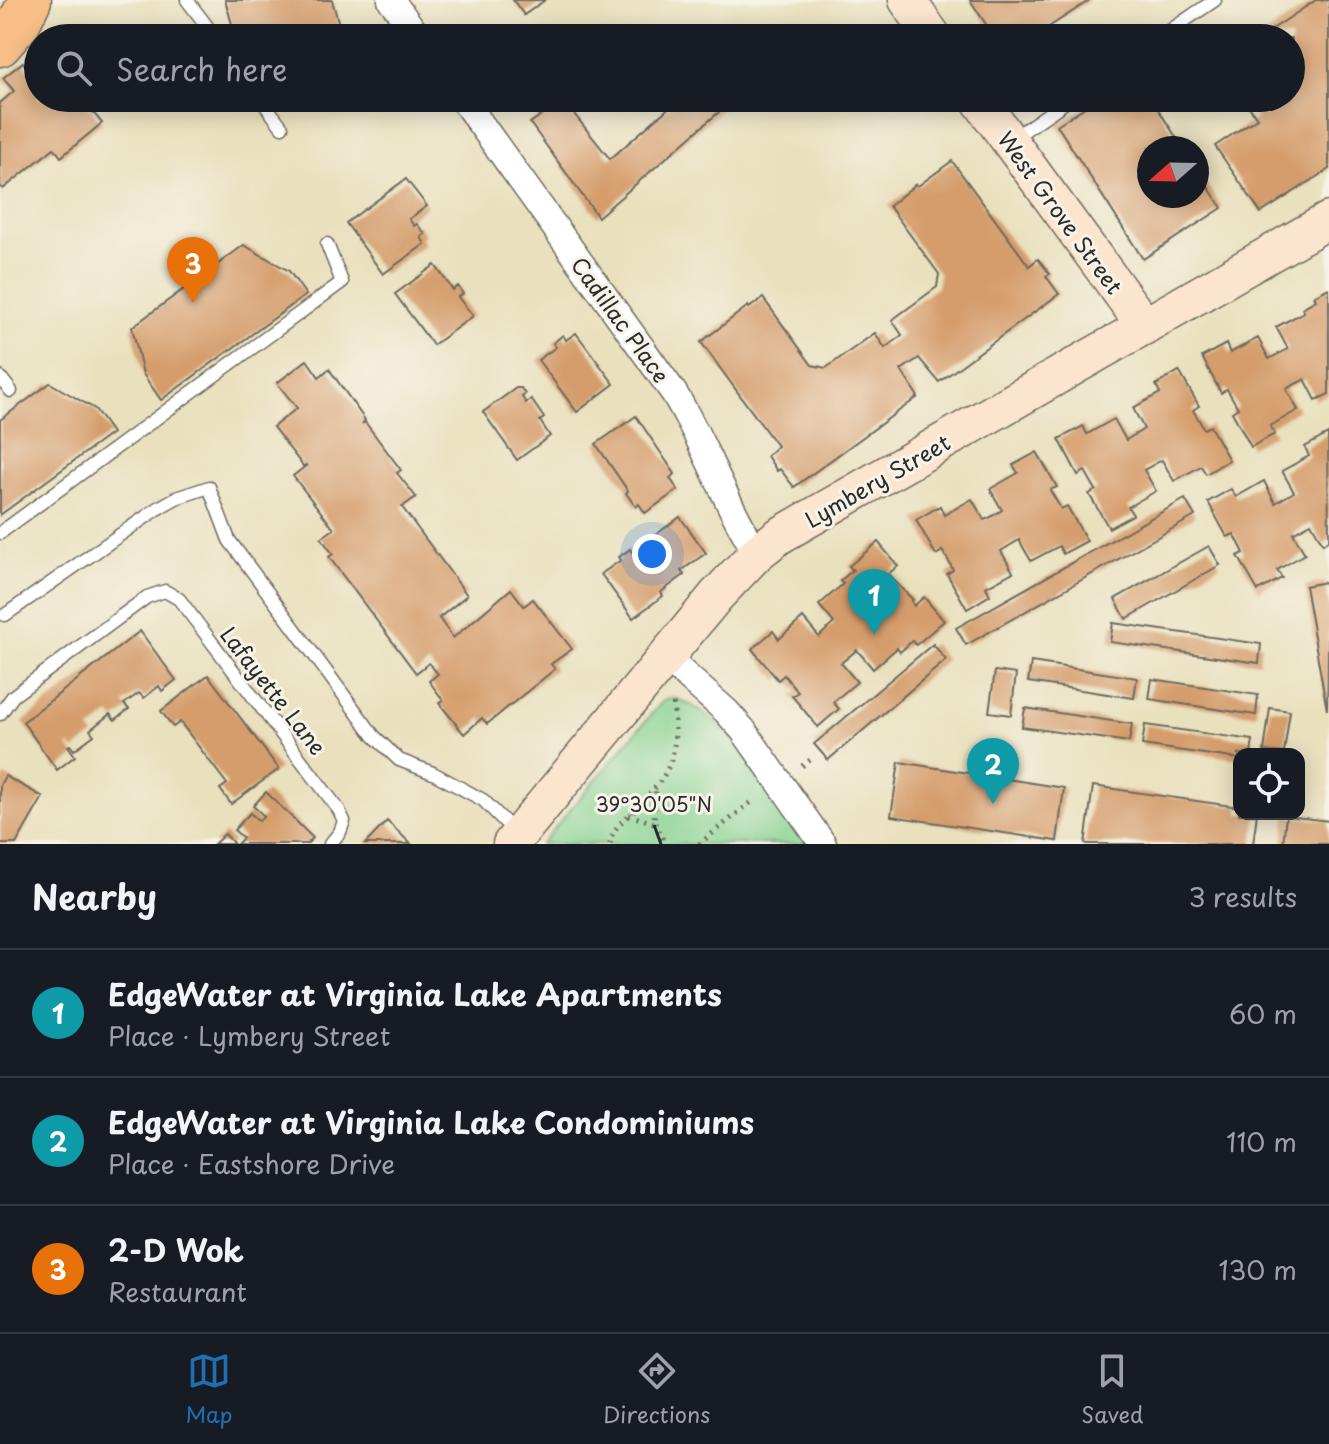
<!DOCTYPE html>
<meta charset="utf-8">
<style>
:root{--surface:#171b24;--page:#20242c;--text:#f1f3f6;--muted:#9ea1a6;--line:#363941;--accent:#1f6fb2}
body{margin:0;font-family:"Playpen Sans",sans-serif;background:var(--page);color:var(--text)}
.controls{position:absolute;right:24px;bottom:24px;display:grid;overflow:hidden;border-radius:16px;box-shadow:0 4px 20px #0003}
.controls button{width:72px;height:72px;display:grid;place-items:center;padding:0;border:0;border-bottom:2px solid var(--line);background:var(--surface);color:var(--text);font:40px sans-serif}
.compass{position:absolute;left:1137px;top:136px;width:72px;height:72px;border-radius:50%;background:var(--surface);box-shadow:0 4px 20px #0003;rotate:250deg}
.you{position:absolute;left:652px;top:554px;width:28px;height:28px;margin:-20px;border:6px solid #fff;border-radius:50%;background:#1a73e8;box-shadow:0 0 0 12px #1a73e833}
.badge{display:grid;place-items:center;width:52px;height:52px;border-radius:50%;background:var(--accent);color:#fff;font-size:26px;font-weight:700}
.pin{position:absolute;translate:-50% -66px;filter:drop-shadow(0 2px 4px #0008)}
.pin::after{content:'';position:absolute;top:42px;width:28px;height:24px;background:inherit;clip-path:polygon(0 0,100% 0,50% 100%)}
.list{margin:0;padding:0;list-style:none}
h2{display:flex;justify-content:space-between;align-items:center;height:104px;margin:0;padding:0 32px;font-size:34px}
h2 small{font-size:26px;font-weight:400;color:var(--muted)}
.list li{display:grid;grid-template-columns:52px 1fr auto;gap:24px;align-items:center;box-sizing:border-box;height:128px;padding:0 32px;border-top:2px solid var(--line)}
.list b{display:block;font-size:30px;white-space:nowrap}
.list p{margin:0;font-size:26px;white-space:nowrap;color:var(--muted)}
.list em{font-size:26px;font-style:normal;color:var(--muted)}
.icon{flex:none;width:44px;height:44px;fill:none;stroke:currentColor;stroke-width:2;stroke-linecap:round;stroke-linejoin:round}
.map{position:relative;flex:none;width:1329px;height:844px;overflow:hidden}
.search{position:absolute;background:var(--surface);box-shadow:0 4px 20px #0003;left:24px;right:24px;top:24px;height:88px;display:flex;align-items:center;gap:20px;box-sizing:border-box;padding:0 28px;border-radius:44px;color:var(--muted);font-size:30px}
.sheet{height:488px;background:var(--surface)}
nav{display:flex;justify-content:space-around;align-items:center;box-sizing:border-box;height:112px;border-top:2px solid var(--line);background:var(--surface);font-size:22px;color:var(--muted)}
nav a{display:grid;justify-items:center;gap:4px}
nav .on{color:var(--accent)}
.map>svg:first-child{display:block}
.green{fill:#85d290;stroke:#587e5e;stroke-width:2}
.building{fill:#d59d6c}
.lines{fill:none;stroke-linecap:round;stroke-linejoin:round}
.lane-casing{stroke:#6e6a5e;stroke-width:15}
.street-casing{stroke:#6e6a5e;stroke-width:29}
.secondary-casing{stroke:#6e6a5e;stroke-width:39}
.primary-casing{stroke:#6e6a5e;stroke-width:45}
.path{stroke:#6e6a5e;stroke-width:5;stroke-dasharray:2 6;stroke-linecap:butt}
.lane{stroke:#fff;stroke-width:12}
.street{stroke:#fff;stroke-width:26}
.secondary{stroke:#fce5cf;stroke-width:36}
.primary{stroke:#f7be88;stroke-width:42}
.ticks{fill:none;stroke:#2b2b2b;stroke-width:3}
.labels{text-anchor:middle;dominant-baseline:central;stroke-width:6;stroke-linejoin:round;paint-order:stroke}
.street-label{font-size:22px;fill:#2b2b2b;stroke:#f7f3e8}
.ticks-label{font-size:20px;text-anchor:middle;fill:#2b2b2b;stroke:#f7f3e8;stroke-width:6;stroke-linejoin:round;paint-order:stroke}
</style>
<div class="map">
<svg width="1329" height="844" viewBox="0 0 1329 844">
<rect width="100%" height="100%" fill="#f7f3e8"/>
<filter id="ink" filterUnits="userSpaceOnUse"><feTurbulence type="fractalNoise" baseFrequency=".0125" numOctaves="2"/><feDisplacementMap in="SourceGraphic" scale="16" xChannelSelector="R" yChannelSelector="G"/><feConvolveMatrix kernelMatrix="1 2 1 2 8 2 1 2 1" color-interpolation-filters="sRGB"/></filter>
<filter id="wash" filterUnits="userSpaceOnUse"><feTurbulence type="fractalNoise" baseFrequency=".006" numOctaves="4" result="noise"/><feDisplacementMap in="SourceGraphic" scale="32" xChannelSelector="R" yChannelSelector="G"/><feGaussianBlur stdDeviation="1.8" result="paint"/><feColorMatrix in="noise" values="0 0 0 0 0 0 0 0 0 0 0 0 0 0 0 0 0 1.4 0 .05"/><feComposite in="paint" operator="in"/></filter>
<g filter="url(#wash)">
<rect width="100%" height="100%" fill="#e9e0bd"/>
<path class="green" d="M673 698C728 711 776 800 806 844H541L655 710 663 701Z"/>
<g id="blocks">
<g class="building">
<polygon points="225,0 332,0 343,38 236,38"/>
<polygon points="513,0 545,0 524,15"/>
<polygon points="970,0 1090,0 1032,38 995,38"/>
<polygon points="1316,0 1329,0 1329,169 1261,213 1215,146 1257,118 1243,98 1291,98 1291,38 1259,38"/>
<polygon points="23,62 32,74 38,69 38,98 81,98 102,123 61,157 54,148 3,189 0,185 0,103 14,91 3,78"/>
<polygon points="680,98 735,98 598,217 530,123 563,100 610,159"/>
<polygon points="1099,98 1151,98 1183,148 1149,148 1149,196 1197,196 1197,170 1222,208 1143,259 1057,125"/>
<polygon points="952,161 1029,266 1038,259 1050,274 1046,276 1059,294 939,382 919,358 901,370 918,397 794,487 780,469 777,471 767,456 777,446 701,342 748,306 749,308 763,298 812,365 826,368 875,333 885,348 902,335 892,320 937,287 939,274 889,206 916,184 918,186"/>
<polygon points="406,179 427,206 409,219 414,226 417,224 425,234 421,237 425,244 383,274 346,223"/>
<polygon points="244,245 289,271 306,295 161,400 143,374 132,327"/>
<polygon points="435,265 453,290 458,286 463,294 458,297 473,316 433,345 395,294"/>
<polygon points="1329,288 1329,394 1316,400 1305,379 1286,389 1298,410 1270,426 1275,434 1251,447 1232,412 1238,408 1227,389 1221,393 1202,357 1226,344 1230,353 1258,338 1269,359 1288,349 1276,327 1304,312 1302,308 1316,300 1314,296"/>
<polygon points="576,333 614,384 577,412 538,360 556,347 553,343 563,335 566,340"/>
<polygon points="307,360 319,377 329,369 365,420 362,424 365,422 401,470 397,473 416,497 402,507 467,595 439,618 453,638 511,589 524,606 533,599 572,649 551,664 555,669 487,724 482,718 464,734 439,703 443,700 429,681 438,674 429,663 416,673 329,557 333,554 321,538 334,529 293,476 307,465 303,466 273,427 297,408 277,383"/>
<polygon points="1179,371 1199,406 1193,410 1204,429 1210,426 1229,460 1206,474 1201,466 1174,481 1162,460 1144,470 1156,491 1128,507 1133,515 1109,528 1089,494 1096,490 1085,471 1078,475 1059,439 1083,426 1087,434 1114,419 1126,440 1131,437 1144,429 1133,408 1160,393 1156,385"/>
<polygon points="50,383 95,409 112,433 0,515 0,420"/>
<polygon points="516,388 521,388 525,394 522,397 526,403 531,399 544,418 540,421 550,436 517,460 483,412"/>
<polygon points="636,416 675,474 670,478 678,490 645,513 639,504 636,507 626,493 628,491 596,444"/>
<polygon points="1328,434 1329,540 1323,544 1311,523 1293,533 1305,554 1277,570 1282,578 1258,591 1238,556 1244,553 1239,543 1234,534 1227,537 1208,502 1231,489 1236,497 1264,481 1275,503 1294,492 1282,471 1309,456 1305,447"/>
<polygon points="1037,452 1057,487 1050,490 1061,509 1067,506 1087,541 1063,554 1059,546 1031,561 1019,540 1001,551 1013,572 986,587 990,595 967,609 947,574 953,570 948,560 942,551 936,555 916,520 940,506 944,515 972,499 984,520 989,518 1002,510 990,489 1018,473 1013,465"/>
<polygon points="1185,499 1195,516 966,645 956,628"/>
<polygon points="680,517 706,553 681,571 684,575 661,592 663,596 633,618 601,574 621,560 619,557 630,549 632,552"/>
<polygon points="878,542 898,566 888,574 913,600 911,601 914,606 924,597 944,621 916,645 912,641 900,652 897,648 873,669 857,650 841,663 857,682 833,702 839,709 818,727 792,696 798,692 784,675 778,680 752,649 773,631 779,639 803,618 819,637 823,633 834,623 819,605 843,584 840,581 853,570 849,566"/>
<polygon points="1209,546 1220,565 1126,619 1115,599"/>
<polygon points="1325,582 1329,606 1327,710 1305,586"/>
<polygon points="1113,623 1261,644 1259,663 1110,642"/>
<polygon points="140,631 176,680 162,691 159,686 144,698 139,693 124,704 129,709 115,720 110,714 90,730 94,735 74,750 70,745 68,746 75,756 57,770 23,722"/>
<polygon points="933,644 946,660 828,760 814,744"/>
<polygon points="1031,662 1137,678 1134,698 1028,682"/>
<polygon points="995,671 1016,674 1011,715 989,712"/>
<polygon points="208,675 279,769 231,804 220,789 227,784 180,722 173,727 161,711"/>
<polygon points="1152,679 1258,695 1256,715 1149,699"/>
<polygon points="1025,708 1132,724 1129,742 1022,727"/>
<polygon points="1270,708 1290,711 1284,753 1264,751"/>
<polygon points="1145,725 1253,740 1251,754 1239,754 1239,759 1142,745"/>
<polygon points="899,762 1064,788 1057,841 891,816"/>
<polygon points="5,776 43,797 16,844 0,844 0,785"/>
<polygon points="1093,786 1239,807 1239,814 1257,814 1253,844 1085,844"/>
<polygon points="266,792 313,838 307,844 237,844 243,838 234,830 250,813 259,821 264,816 253,806"/>
<polygon points="1286,816 1329,821 1329,844 1283,844"/>
<polygon points="387,821 411,844 365,844"/>
<polygon points="225,834 234,844 214,844"/>
</g>
</g>
</g>
<g filter="url(#ink)">
<use href="#blocks" fill-opacity="0" stroke="#6e6a5e" stroke-width="2"/>
<g class="lines">
<defs>
<g id="lane">
<polyline points="187,0 216,38"/>
<polyline points="1159,38 1215,0"/>
<polyline points="260,98 282,127"/>
<polyline points="1012,139 1071,98"/>
<polyline points="0,377 11,391"/>
<polyline points="0,533 342,282 327,244"/>
<polyline points="5,615 160,507 176,498 209,487 229,540 374,736 399,760 433,773 483,800 516,833"/>
<polyline points="0,714 13,696 147,597 165,591 179,599 339,810 344,821 340,832 330,844"/>
</g>
<g id="street">
<polyline points="391,0 419,38"/>
<path d="M462 98 674 393C706 445 724 502 757 553"/>
<polyline points="665,657 726,711 743,730 823,844"/>
</g>
<g id="secondary">
<polyline points="907,0 934,38"/>
<polyline points="978,98 1145,326"/>
<polyline points="511,844 717,595 757,553 779,536 1329,220"/>
</g>
<polyline id="primary" points="0,45 19,23 30,0"/>
</defs>
<use href="#lane" class="lane-casing"/>
<use href="#street" class="street-casing"/>
<use href="#secondary" class="secondary-casing"/>
<use href="#primary" class="primary-casing"/>
<g class="path">
<polyline points="802,766 813,758"/>
<polyline points="629,815 654,823 656,788"/>
<polyline points="655,823 665,844"/>
<path d="M610 844C612 829 621 823 631 813 672 774 679 758 673 701"/>
<polyline points="699,844 754,800"/>
</g>
<use href="#lane" class="lane"/>
<use href="#street" class="street"/>
<use href="#secondary" class="secondary"/>
<use href="#primary" class="primary"/>
</g>
</g>
<path class="ticks" d="M654 825 661 844"/>
<g class="labels">
<g class="street-label">
<text transform="translate(1061 212) rotate(54)">West Grove Street</text>
<text transform="translate(621 319) rotate(54)">Cadillac Place</text>
<text transform="translate(877 480) rotate(-30)">Lymbery Street</text>
<text transform="translate(274 690) rotate(52)">Lafayette Lane</text>
</g>
</g>
<g class="ticks-label">
<text x="654" y="812">39°30'05"N</text>
</g>
</svg>
<div class="controls">
<button><svg class="icon" aria-label="locate" viewBox="0 0 24 24"><circle cx="12" cy="12" r="6"/><path d="M12 2v4M12 18v4M2 12h4M18 12h4"/></svg></button>
</div>
<svg class="compass" viewBox="-18 -18 36 36"><path d="M0-13l5 13h-10z" fill="#e53935"/><path d="M0 13l5-13h-10z" fill="#9ea1a6"/></svg>
<div class="you"></div>
<div class="pin badge" style="left:874px;top:635px;background:#0f9aa8">1</div>
<div class="pin badge" style="left:993px;top:804px;background:#0f9aa8">2</div>
<div class="pin badge" style="left:193px;top:303px;background:#e8710a">3</div>
<div class="search"><svg class="icon" aria-label="search" viewBox="0 0 24 24"><circle cx="10" cy="10" r="6"/><path d="M15 15l6 6"/></svg>Search here</div>
</div>
<section class="sheet">
<h2>Nearby<small>3 results</small></h2>
<ul class="list">
<li><span class="badge" style="background:#0f9aa8">1</span><div><b>EdgeWater at Virginia Lake Apartments</b><p>Place · Lymbery Street</p></div><em>60 m</em></li>
<li><span class="badge" style="background:#0f9aa8">2</span><div><b>EdgeWater at Virginia Lake Condominiums</b><p>Place · Eastshore Drive</p></div><em>110 m</em></li>
<li><span class="badge" style="background:#e8710a">3</span><div><b>2-D Wok</b><p>Restaurant</p></div><em>130 m</em></li>
</ul>
</section>
<nav>
<a class="on"><svg class="icon" aria-label="map" viewBox="0 0 24 24"><path d="M3 6l6-2 6 2 6-2v14l-6 2-6-2-6 2zM9 4v14M15 6v14"/></svg>Map</a>
<a><svg class="icon" aria-label="directions" viewBox="0 0 24 24"><path d="M12 3l9 9-9 9-9-9zM9 14v-3h6M13 9l2 2-2 2"/></svg>Directions</a>
<a><svg class="icon" aria-label="saved" viewBox="0 0 24 24"><path d="M7 4h10v16l-5-4-5 4z"/></svg>Saved</a>
</nav>
